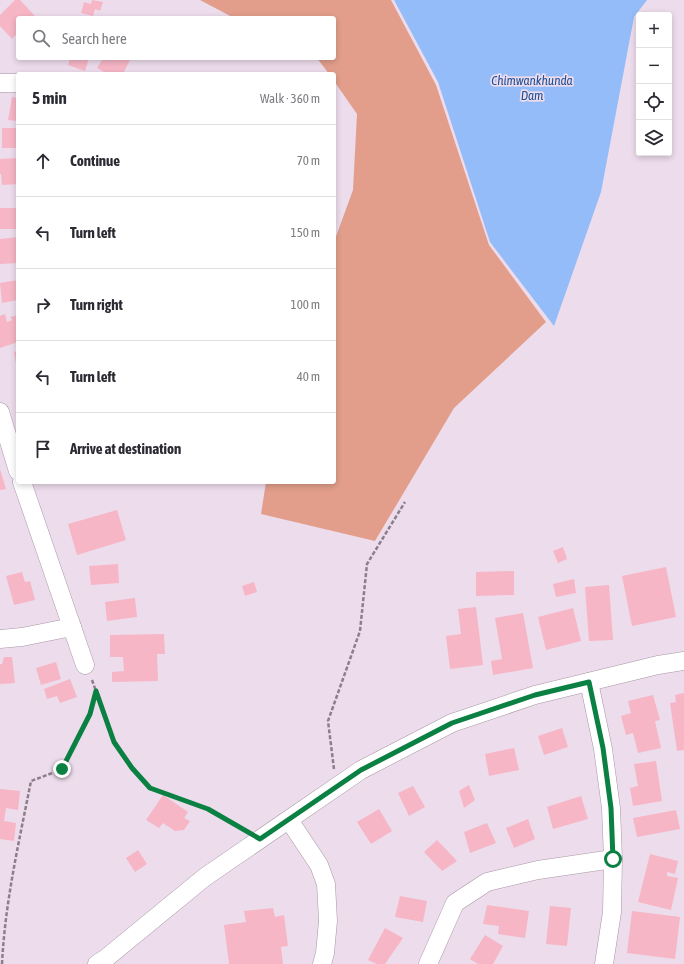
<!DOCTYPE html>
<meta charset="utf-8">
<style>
:root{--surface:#fff;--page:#f7f7f7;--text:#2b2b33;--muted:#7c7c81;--line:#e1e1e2}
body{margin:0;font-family:"Asap Condensed",sans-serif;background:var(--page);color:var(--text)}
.controls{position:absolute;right:12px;top:12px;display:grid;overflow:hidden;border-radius:4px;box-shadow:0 2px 6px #0003}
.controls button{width:36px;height:36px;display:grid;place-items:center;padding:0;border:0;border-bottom:1px solid var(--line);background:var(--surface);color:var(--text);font:20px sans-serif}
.stop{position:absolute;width:12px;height:12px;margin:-9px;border:3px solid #0b8043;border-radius:50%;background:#fff}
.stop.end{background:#0b8043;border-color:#fff;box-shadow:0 1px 4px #0008}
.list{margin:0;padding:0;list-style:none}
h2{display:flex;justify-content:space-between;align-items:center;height:52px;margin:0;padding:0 16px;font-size:17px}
h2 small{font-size:13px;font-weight:400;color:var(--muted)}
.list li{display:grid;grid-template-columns:26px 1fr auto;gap:12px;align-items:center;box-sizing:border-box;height:72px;padding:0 16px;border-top:1px solid var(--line)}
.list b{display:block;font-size:15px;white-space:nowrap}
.list em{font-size:13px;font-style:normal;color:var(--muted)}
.icon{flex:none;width:22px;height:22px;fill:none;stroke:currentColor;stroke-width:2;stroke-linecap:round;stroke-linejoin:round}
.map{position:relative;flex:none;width:684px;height:964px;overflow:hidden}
.search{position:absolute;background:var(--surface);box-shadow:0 2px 6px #0003;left:16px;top:16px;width:320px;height:44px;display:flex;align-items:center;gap:10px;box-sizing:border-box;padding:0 14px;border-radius:4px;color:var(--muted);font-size:15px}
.panel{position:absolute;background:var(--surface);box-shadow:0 2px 6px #0003;left:16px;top:72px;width:320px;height:412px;border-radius:4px}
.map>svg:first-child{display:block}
.green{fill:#e29e8b}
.water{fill:#94bcf8}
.building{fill:#f6b6c6}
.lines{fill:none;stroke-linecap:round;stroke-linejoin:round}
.minor-casing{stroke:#a797a6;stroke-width:19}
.path{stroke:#8a7f8a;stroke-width:2.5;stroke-dasharray:4 2;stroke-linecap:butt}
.minor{stroke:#fff;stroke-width:18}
.route{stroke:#0b8043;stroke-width:5}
.labels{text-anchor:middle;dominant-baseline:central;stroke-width:3.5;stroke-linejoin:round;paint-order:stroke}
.water-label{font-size:13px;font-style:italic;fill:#1e4f95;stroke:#eddcec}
</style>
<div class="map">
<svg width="684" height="964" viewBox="0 0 684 964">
<rect width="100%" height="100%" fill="#eddcec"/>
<polygon class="green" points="200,0 391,0 436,85 489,245 546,322 454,408 375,541 261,514 266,482 334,482 334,242 353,190 357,114 334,81 334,74 329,74 317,58 334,58 334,18 234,18"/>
<polygon class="water" points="394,0 647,0 634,17 601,192 554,326 490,242 438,82"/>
<g class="building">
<polygon points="15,0 20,0 35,16 33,18 18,18 18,32 12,39 0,26 0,15"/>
<polygon points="92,0 103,2 100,11 95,9 93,16 81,13 84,2 91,4"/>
<polygon points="70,58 89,58 85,71 68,65"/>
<polygon points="103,58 131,58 123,74 108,74 97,68"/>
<polygon points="12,97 18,98 18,121 8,120"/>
<rect x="2" y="128" width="16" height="20"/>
<polygon points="18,158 18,184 2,185 1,174 0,174 0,159"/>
<rect x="0" y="208" width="18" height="21"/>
<polygon points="18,237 18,263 0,264 0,239"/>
<polygon points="18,280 18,300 2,303 0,283"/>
<polygon points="5,314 7,322 12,320 10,317 18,315 18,342 0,348 0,316"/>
<polygon points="18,351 18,369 17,369 14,352"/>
<polygon points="0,469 6,489 0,490"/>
<polygon points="117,510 126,540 77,555 68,524"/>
<polygon points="563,547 567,559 558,563 553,551"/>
<polygon points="118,564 119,583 91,585 89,566"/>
<polygon points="666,567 676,617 632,626 622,576"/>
<polygon points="514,571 514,595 476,596 476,572"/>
<polygon points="22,572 25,582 30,581 35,600 14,605 6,576"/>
<polygon points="574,579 576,593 556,597 553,584"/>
<polygon points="254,582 257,592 245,596 242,586"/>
<polygon points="609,585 613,640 589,641 585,587"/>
<polygon points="135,598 137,617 107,621 105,602"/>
<polygon points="476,607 483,665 450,669 446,636 461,634 458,609"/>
<polygon points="573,608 581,641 546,650 538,617"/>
<polygon points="523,613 533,668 493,675 491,661 502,659 495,618"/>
<polygon points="164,634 165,654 157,654 158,681 112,682 112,672 124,671 123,657 110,657 110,635"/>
<polygon points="4,657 12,657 15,683 0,684 0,664 2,664"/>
<polygon points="56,662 61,679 41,685 36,668"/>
<polygon points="70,679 77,697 60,703 57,696 47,699 44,689"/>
<polygon points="684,693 684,750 677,751 670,703 676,702 675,695"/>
<polygon points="653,695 660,720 655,721 661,748 638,753 633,733 626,735 621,716 631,713 628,701"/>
<polygon points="562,728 568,747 544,755 538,736"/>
<polygon points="514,748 519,770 489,776 485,754"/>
<polygon points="656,761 662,801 633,806 630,788 638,786 634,764"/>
<polygon points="469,785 475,800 464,808 459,791"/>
<polygon points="413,786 425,807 409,816 398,793"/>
<polygon points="0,789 20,791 18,810 6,808 4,821 16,823 14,841 0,839"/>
<polygon points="163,795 188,812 184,818 190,821 184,830 175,831 163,823 159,828 146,820"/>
<polygon points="581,796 588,819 553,829 547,807"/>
<polygon points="379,809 392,831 371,844 357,822"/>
<polygon points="676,810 680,829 637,837 633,818"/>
<polygon points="528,819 535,839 514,848 506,828"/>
<polygon points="487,823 496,843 470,853 464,832"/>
<polygon points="437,840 457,861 442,871 424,852"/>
<polygon points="138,850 147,864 135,872 126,858"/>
<polygon points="650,854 678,861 675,874 667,872 667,876 678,878 671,910 638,902"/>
<polygon points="400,896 427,901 423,922 395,917"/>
<polygon points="487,905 529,911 525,938 498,934 499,926 483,924"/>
<polygon points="550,906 571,908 567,946 546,944"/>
<polygon points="273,908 275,917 284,915 288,946 281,947 283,964 229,964 224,925 246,922 244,911"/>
<polygon points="632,911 680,917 675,959 627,953"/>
<polygon points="385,928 403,938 385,964 377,964 368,960"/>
<polygon points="485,935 503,946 493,964 478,964 470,959"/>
</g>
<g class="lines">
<defs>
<g id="minor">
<polyline points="0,83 18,83"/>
<polyline points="0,412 18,471"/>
<polyline points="22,482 85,665"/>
<polyline points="0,639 22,637 72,627"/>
<polyline points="589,682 603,749 611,808 613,859 612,912 604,964"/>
<polyline points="289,820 319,865 326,884 328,921 325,953 322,964"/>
<polyline points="97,964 105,959 205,877 361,770 452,723 535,695 658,665 684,661"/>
<polyline points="428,964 455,903 487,882 538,870 613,859"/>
</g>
</defs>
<use href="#minor" class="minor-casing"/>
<g class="path">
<polyline points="92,680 114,742 132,768 150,788 208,809 245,830"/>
<polyline points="334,769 328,721 360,631 367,564 405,502"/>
<path d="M2 964C5 902 19 842 31 781L63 769 90 714 96 691"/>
</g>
<use href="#minor" class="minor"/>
</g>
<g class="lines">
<polyline class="route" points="62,769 90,714 96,691 114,742 132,768 150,788 208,809 260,839 361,770 452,723 535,695 589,682 603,748 611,808 613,859"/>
</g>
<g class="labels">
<g class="water-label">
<text x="532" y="80">Chimwankhunda<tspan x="532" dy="15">Dam</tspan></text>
</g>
</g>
</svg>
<div class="controls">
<button>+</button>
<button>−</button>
<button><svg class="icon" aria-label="locate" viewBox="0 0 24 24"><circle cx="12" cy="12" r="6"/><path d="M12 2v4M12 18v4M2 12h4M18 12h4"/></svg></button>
<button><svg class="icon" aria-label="layers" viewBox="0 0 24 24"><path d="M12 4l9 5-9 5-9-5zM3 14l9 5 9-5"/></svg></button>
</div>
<div class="stop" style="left:613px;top:859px"></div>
<div class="stop end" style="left:62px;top:769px"></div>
<div class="search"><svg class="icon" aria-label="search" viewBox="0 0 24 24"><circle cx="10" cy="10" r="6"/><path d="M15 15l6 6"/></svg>Search here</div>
<section class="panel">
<h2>5 min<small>Walk · 360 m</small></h2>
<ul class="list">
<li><svg class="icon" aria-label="ahead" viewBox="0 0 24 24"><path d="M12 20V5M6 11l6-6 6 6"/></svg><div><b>Continue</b></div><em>70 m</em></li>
<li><svg class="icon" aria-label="left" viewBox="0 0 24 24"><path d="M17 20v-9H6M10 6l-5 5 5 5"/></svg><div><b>Turn left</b></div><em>150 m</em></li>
<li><svg class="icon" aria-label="right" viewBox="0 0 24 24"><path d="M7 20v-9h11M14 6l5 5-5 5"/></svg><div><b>Turn right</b></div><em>100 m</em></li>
<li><svg class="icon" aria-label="left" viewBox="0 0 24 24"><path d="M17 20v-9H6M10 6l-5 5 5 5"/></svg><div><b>Turn left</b></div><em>40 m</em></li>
<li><svg class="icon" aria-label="arrive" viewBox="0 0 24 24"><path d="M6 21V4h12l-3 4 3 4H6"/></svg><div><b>Arrive at destination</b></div></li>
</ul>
</section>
</div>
